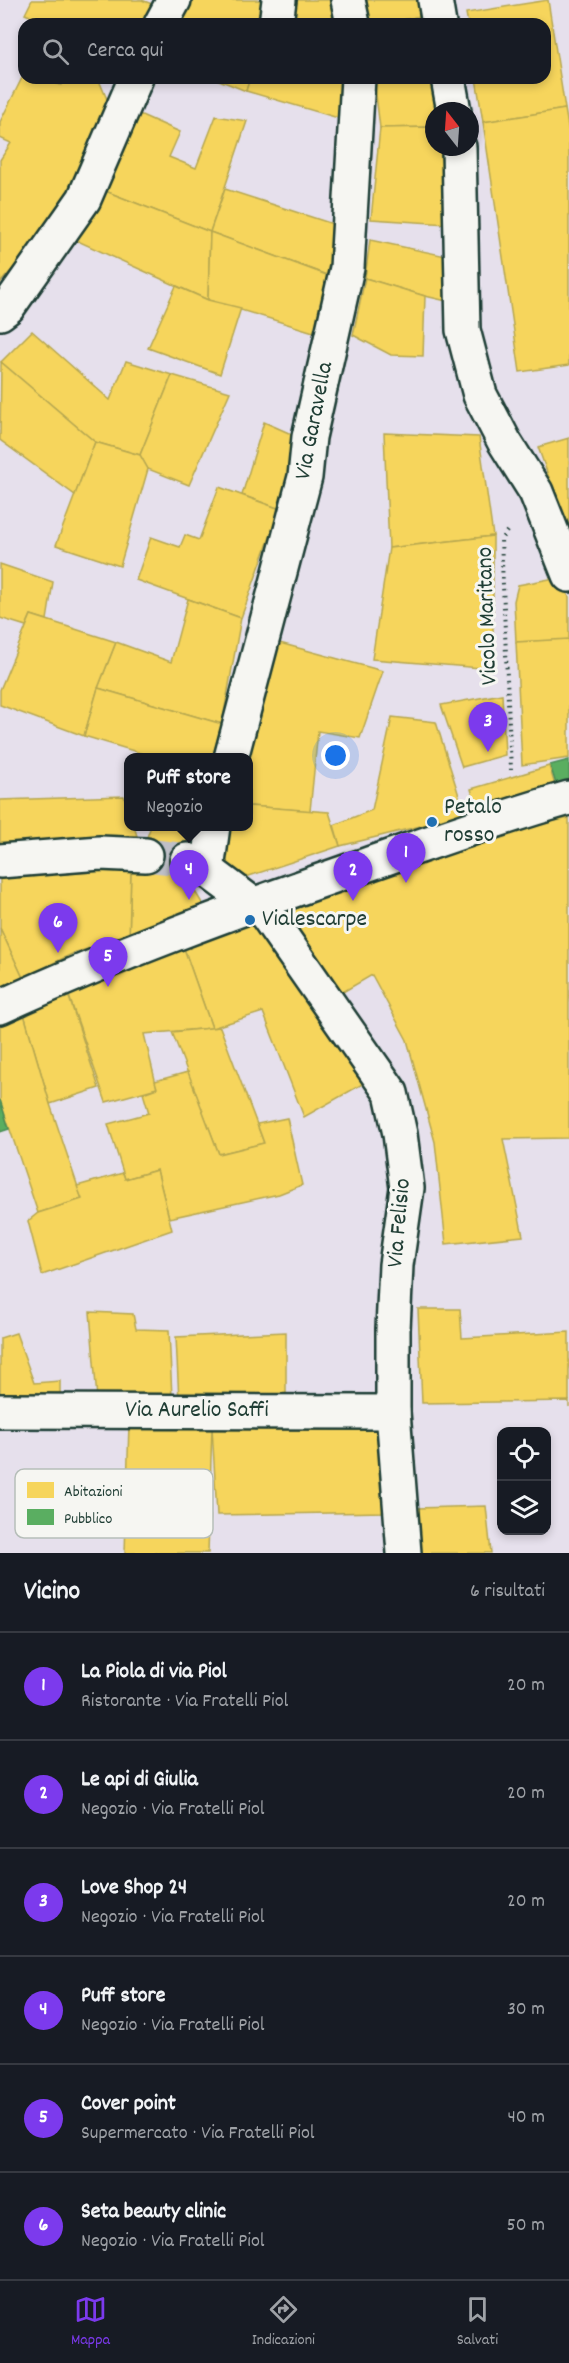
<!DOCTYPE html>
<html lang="it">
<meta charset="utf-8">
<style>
:root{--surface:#171b24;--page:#242831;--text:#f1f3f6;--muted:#9ea1a6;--line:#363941;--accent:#7c3aed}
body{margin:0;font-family:Dekko,sans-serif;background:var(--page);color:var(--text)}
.controls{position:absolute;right:18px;bottom:18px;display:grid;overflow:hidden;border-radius:12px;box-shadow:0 3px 9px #0003}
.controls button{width:54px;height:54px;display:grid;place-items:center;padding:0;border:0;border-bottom:2px solid var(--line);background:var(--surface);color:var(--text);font:30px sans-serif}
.compass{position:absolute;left:425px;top:102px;width:54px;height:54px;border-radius:50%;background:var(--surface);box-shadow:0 3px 9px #0003;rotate:343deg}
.you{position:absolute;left:336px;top:756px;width:21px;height:21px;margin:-15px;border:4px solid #fff;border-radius:50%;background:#1a73e8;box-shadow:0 0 0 9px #1a73e833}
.badge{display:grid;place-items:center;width:39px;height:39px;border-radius:50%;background:var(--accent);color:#fff;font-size:20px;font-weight:700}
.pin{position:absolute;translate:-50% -50px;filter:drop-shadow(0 2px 3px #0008)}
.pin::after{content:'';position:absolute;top:32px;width:21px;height:18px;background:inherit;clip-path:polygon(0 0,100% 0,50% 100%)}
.popup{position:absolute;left:124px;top:753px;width:129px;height:78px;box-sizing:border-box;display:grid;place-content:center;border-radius:12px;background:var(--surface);filter:drop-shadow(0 2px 4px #0005);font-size:20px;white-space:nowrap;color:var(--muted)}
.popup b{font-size:22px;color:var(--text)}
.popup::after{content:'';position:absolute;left:50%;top:100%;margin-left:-12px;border:12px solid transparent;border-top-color:var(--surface)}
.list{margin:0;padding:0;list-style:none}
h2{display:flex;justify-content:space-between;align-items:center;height:78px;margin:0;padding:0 24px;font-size:26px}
h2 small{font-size:20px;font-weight:400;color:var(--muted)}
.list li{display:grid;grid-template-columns:39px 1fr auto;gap:18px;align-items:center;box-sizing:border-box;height:108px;padding:0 24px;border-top:2px solid var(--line)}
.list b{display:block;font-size:22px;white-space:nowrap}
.list p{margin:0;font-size:20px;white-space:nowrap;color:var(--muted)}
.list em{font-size:20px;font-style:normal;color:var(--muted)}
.icon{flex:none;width:33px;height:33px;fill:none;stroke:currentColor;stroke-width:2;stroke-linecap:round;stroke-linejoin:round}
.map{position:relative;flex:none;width:569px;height:1553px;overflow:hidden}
.search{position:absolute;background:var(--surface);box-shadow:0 3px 9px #0003;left:18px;right:18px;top:18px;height:66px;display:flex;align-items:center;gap:15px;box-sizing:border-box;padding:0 21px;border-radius:18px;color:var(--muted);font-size:22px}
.sheet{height:726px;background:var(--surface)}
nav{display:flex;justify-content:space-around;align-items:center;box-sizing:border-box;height:84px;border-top:2px solid var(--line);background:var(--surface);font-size:16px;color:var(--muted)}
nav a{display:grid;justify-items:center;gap:3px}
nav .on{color:var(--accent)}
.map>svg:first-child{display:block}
.homes{fill:#f6d55c;stroke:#b6a750;stroke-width:1.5}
.public{fill:#5aae61;stroke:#488c54;stroke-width:1.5}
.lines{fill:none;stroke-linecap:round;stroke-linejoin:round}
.street-tunnel{stroke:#bebfc7;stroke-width:33;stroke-dasharray:33 16;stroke-linecap:butt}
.street-casing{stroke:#1f3d34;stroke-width:38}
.path{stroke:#1f3d34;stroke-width:4;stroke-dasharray:1.5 4.5;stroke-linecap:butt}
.street{stroke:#f6f6f2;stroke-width:33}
.poi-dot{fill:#1f6fb2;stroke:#f6f6f2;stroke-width:2}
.labels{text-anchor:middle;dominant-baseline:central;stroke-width:6;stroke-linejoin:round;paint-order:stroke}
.street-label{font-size:24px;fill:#1f3d34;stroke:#f6f6f2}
.poi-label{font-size:24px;fill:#1f3d34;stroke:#f6f6f2;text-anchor:start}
.key{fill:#f6f6f2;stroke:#b6beb9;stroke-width:1.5}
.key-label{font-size:16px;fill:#1f3d34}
</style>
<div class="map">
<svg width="569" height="1553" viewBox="0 0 569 1553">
<rect width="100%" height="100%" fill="#e6e0ec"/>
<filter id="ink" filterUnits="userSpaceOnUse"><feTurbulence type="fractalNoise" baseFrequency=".0167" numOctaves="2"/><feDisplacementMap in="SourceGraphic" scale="12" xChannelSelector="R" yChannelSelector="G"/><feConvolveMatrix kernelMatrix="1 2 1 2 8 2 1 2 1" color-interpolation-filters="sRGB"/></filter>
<g filter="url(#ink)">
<g class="homes">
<polygon points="32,0 142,0 159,7 152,24 49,24 25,14"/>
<polygon points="192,0 264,0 261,24 179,24"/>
<polygon points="289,0 338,0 343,24 289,24"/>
<polygon points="360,0 422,0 425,15 385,24 366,24"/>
<polygon points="548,0 565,109 483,122 476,78 545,78 545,24 468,24 466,13"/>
<polygon points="425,15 426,24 385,24"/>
<polygon points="24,74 24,78 39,78 61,85 66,78 98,78 109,104 92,160 54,223 0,283 0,160 11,143 0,138 0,122"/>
<polygon points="214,78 250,78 246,91"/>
<polygon points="250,78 349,78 345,120 246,91"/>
<polygon points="374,78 433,78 437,111 434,111 434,127 380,128"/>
<polygon points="565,109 569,132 569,365 520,372 483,122"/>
<polygon points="137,113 180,132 169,157 196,168 216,116 247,121 210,232 95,187"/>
<polygon points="434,127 434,147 440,147 447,224 371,219 380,128"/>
<polygon points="95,187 210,232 208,300 71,238"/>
<polygon points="225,189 333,224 332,277 210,232"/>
<polygon points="210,232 332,277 320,334 208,300"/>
<polygon points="370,240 446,256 451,302 425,296 365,278"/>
<polygon points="365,278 425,296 423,356 391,355 353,335"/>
<polygon points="176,286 208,300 241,308 220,374 148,348"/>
<polygon points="32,331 110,400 126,361 172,375 140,455 95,442 1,362"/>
<polygon points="1,362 95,442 75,495 0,440"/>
<polygon points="172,375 230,392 189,485 148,469 140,455"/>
<polygon points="264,422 298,437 280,509 242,495"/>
<polygon points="384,433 479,437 493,536 389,548"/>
<polygon points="569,438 569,534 538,447"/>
<polygon points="95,442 140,455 148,469 120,566 56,545"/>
<polygon points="219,487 280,509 241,618 136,580 151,537 180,547 185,535 199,540"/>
<polygon points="493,536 493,669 372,659 389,548"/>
<polygon points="0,564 53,582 47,620 31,615 26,626 0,618"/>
<polygon points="560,577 569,597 569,640 516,642 514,601 518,585"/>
<polygon points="188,599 241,618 222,724 98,688 116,642 171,662"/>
<polygon points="31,615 116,642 98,688 84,736 0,705 0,690"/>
<polygon points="569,639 569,758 522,765 516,642"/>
<polygon points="276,642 383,671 360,738 318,731 310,811 249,806 249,758 245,758"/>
<polygon points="98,688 222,724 212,758 157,758 84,736"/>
<polygon points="502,694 505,755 462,767 441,705"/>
<polygon points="392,717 436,722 465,815 340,846 334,825 372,810"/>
<polygon points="549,766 559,798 480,821 471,789"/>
<polygon points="124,796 129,812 129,826 134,826 137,836 0,849 0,800"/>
<polygon points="249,806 329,812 340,846 243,878 220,861 228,826 249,826"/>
<polygon points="569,818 569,1138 503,1139 523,1236 446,1244 435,1142 407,1040 372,975 336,996 275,911 472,839"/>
<polygon points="151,826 191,826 185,849 147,837"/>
<polygon points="131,869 184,873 208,913 129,939"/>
<polygon points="131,869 129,939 76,952 23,978 0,928 0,879"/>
<polygon points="260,918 375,1077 304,1117 263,1012 212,1028 180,937"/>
<polygon points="0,928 23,978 0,990"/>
<polygon points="180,937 212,1028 144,1034 157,1088 106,1102 64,982"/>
<polygon points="64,982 99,1088 50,1104 21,1004"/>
<polygon points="21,1004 50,1104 82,1199 38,1213 0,1100 0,1014"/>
<polygon points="220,1027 264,1143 219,1154 172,1032"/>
<polygon points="188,1072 219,1154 264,1143 257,1124 287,1118 302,1185 279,1194 169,1218 157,1170 125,1179 108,1124 149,1113 143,1093 157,1088 155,1081"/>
<polygon points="157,1170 172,1230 42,1275 28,1221 38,1213 82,1199 77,1186 123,1173 125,1179"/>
<polygon points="418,1309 460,1309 462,1338 569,1332 569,1407 569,1401 422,1403"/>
<polygon points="90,1312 133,1314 136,1329 169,1330 172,1398 97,1399"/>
<polygon points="286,1332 286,1400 179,1401 176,1337"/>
<polygon points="16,1333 34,1383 60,1381 60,1403 0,1403 0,1338"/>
<polygon points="381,1423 385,1512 217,1515 212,1427"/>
<polygon points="129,1424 212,1427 208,1553 125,1553"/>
<polygon points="486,1506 491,1553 421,1553 417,1508"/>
</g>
<g class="public">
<polygon points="569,760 569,783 557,787 550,765"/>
<polygon points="0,1100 9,1129 0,1132"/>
</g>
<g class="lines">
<polyline class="street-tunnel" points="146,855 187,860"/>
<defs>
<g id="street">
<polyline points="348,0 353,24"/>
<polyline points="435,0 439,24"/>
<polyline points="161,24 174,0"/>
<polyline points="276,24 279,0"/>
<polyline points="448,78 454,111"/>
<polyline points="459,147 463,330 480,395 504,441 536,492 569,575"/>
<polyline points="0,313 8,307 84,199 136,78"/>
<polyline points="231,758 305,477 309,437 347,268 358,78"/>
<polyline points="187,860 207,870 266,914 391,1093 400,1134 407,1188 396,1265 393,1329 393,1412 404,1553"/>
<polyline points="0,861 100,853 146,855"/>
<polyline points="207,870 213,826"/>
<path d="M0 1007C116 954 236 910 357 868 427 844 497 818 569 798"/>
<polyline points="0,1411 393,1412"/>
</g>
</defs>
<use href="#street" class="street-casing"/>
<polyline class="path" points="507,531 501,539 511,770"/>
<use href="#street" class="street"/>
</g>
</g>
<g class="poi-dot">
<circle cx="432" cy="822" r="6"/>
<circle cx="250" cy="920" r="6"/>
</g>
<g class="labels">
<g class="street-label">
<text transform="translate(315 421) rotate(-79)">Via Garavella</text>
<text transform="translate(488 616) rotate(-92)">Vicolo Maritano</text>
<text transform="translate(400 1223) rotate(-85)">Via Felisio</text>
<text x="197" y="1411">Via Aurelio Saffi</text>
</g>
<g class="poi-label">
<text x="444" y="808">Petalo<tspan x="444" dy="28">rosso</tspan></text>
<text x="262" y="920">Vialescarpe</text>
</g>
</g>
<rect x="15" y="1469" width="198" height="69" rx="9" class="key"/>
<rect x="27" y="1482" width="27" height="16" fill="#f6d55c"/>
<rect x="27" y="1509" width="27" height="16" fill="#5aae61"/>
<g class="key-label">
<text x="64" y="1496">Abitazioni</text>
<text x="64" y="1523">Pubblico</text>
</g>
</svg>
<div class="controls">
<button><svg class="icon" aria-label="locate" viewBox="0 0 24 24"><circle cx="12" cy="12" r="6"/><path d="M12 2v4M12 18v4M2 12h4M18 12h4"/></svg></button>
<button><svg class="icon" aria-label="layers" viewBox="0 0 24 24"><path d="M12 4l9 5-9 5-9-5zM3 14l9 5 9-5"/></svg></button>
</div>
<svg class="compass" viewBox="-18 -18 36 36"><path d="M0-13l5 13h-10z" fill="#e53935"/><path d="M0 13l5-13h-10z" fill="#9ea1a6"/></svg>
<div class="you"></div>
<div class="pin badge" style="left:406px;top:883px">1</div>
<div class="pin badge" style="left:353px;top:901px">2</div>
<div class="pin badge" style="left:488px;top:752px">3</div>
<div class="pin badge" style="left:189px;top:900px">4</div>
<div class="popup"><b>Puff store</b>Negozio</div>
<div class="pin badge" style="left:108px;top:987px">5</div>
<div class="pin badge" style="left:58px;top:953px">6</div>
<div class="search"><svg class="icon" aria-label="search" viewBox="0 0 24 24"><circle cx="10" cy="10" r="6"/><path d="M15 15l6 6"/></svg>Cerca qui</div>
</div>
<section class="sheet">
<h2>Vicino<small>6 risultati</small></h2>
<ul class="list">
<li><span class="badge">1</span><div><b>La Piola di via Piol</b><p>Ristorante · Via Fratelli Piol</p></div><em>20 m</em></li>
<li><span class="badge">2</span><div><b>Le api di Giulia</b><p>Negozio · Via Fratelli Piol</p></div><em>20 m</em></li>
<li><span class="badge">3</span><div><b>Love Shop 24</b><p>Negozio · Via Fratelli Piol</p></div><em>20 m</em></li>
<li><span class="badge">4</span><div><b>Puff store</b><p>Negozio · Via Fratelli Piol</p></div><em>30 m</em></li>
<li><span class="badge">5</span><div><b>Cover point</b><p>Supermercato · Via Fratelli Piol</p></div><em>40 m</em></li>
<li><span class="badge">6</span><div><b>Seta beauty clinic</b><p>Negozio · Via Fratelli Piol</p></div><em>50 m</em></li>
</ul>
</section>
<nav>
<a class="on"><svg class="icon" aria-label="map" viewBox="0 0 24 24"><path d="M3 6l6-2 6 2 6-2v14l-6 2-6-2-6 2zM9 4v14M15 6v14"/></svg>Mappa</a>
<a><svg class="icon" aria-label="directions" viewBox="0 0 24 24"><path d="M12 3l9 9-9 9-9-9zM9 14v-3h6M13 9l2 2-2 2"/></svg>Indicazioni</a>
<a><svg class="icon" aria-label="saved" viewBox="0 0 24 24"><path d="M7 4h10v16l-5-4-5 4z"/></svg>Salvati</a>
</nav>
